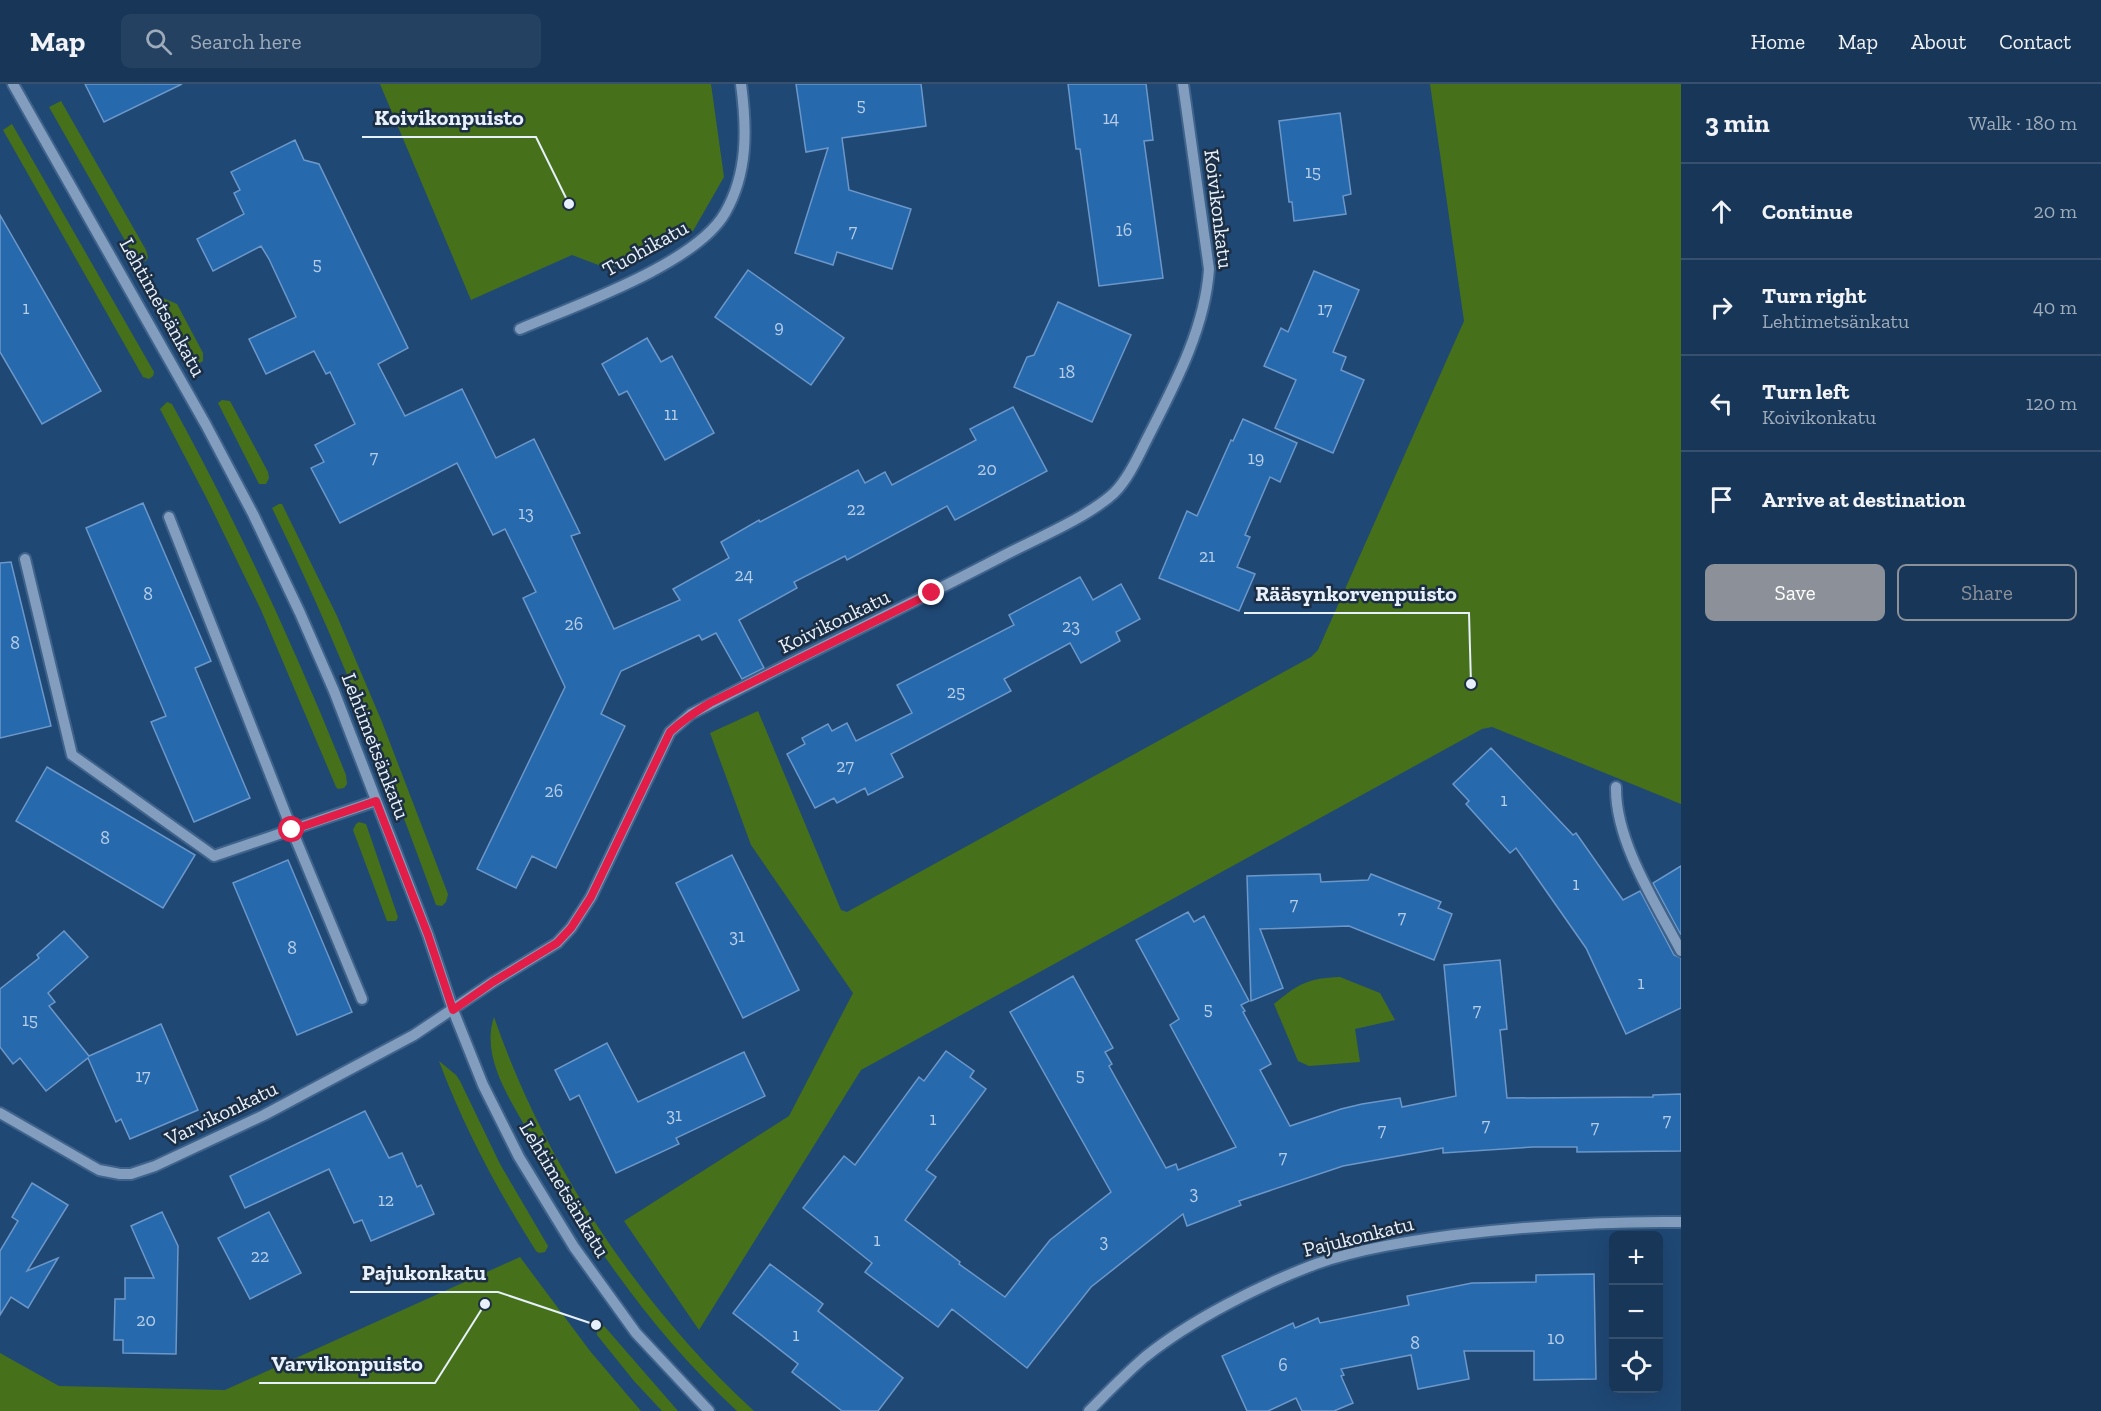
<!DOCTYPE html>
<meta charset="utf-8">
<style>
:root{--surface:#173658;--page:#244161;--text:#f1f3f6;--muted:#9eabba;--line:#36506e;--accent:#8c9099}
body{margin:0;font-family:"Zilla Slab",serif;background:var(--page);color:var(--text)}
.controls{position:absolute;right:18px;bottom:18px;display:grid;overflow:hidden;border-radius:9px;box-shadow:0 6px 24px #0002}
.controls button{width:54px;height:54px;display:grid;place-items:center;padding:0;border:0;border-bottom:2px solid var(--line);background:var(--surface);color:var(--text);font:30px sans-serif}
.stop{position:absolute;width:18px;height:18px;margin:-14px;border:4px solid #e11d48;border-radius:50%;background:#fff}
.stop.end{background:#e11d48;border-color:#fff;box-shadow:0 2px 6px #0008}
.list{margin:0;padding:0;list-style:none}
h2{display:flex;justify-content:space-between;align-items:center;height:78px;margin:0;padding:0 24px;font-size:26px}
h2 small{font-size:20px;font-weight:400;color:var(--muted)}
.list li{display:grid;grid-template-columns:39px 1fr auto;gap:18px;align-items:center;box-sizing:border-box;height:96px;padding:0 24px;border-top:2px solid var(--line)}
.list b{display:block;font-size:22px;white-space:nowrap}
.list p{margin:0;font-size:20px;white-space:nowrap;color:var(--muted)}
.list em{font-size:20px;font-style:normal;color:var(--muted)}
.actions{display:flex;gap:12px;padding:18px 24px}
.actions a{flex:1;padding:14px 0;border:2px solid var(--accent);border-radius:9px;text-align:center;font-size:21px;color:var(--accent)}
.actions .main{background:var(--accent);color:#fff}
.icon{flex:none;width:33px;height:33px;fill:none;stroke:currentColor;stroke-width:2;stroke-linecap:round;stroke-linejoin:round}
.map{position:relative;flex:none;width:1681px;height:1327px;overflow:hidden}
header{display:flex;align-items:center;gap:36px;box-sizing:border-box;height:84px;padding:0 30px;background:var(--surface);border-bottom:2px solid var(--line)}
header strong{font-size:28px}
nav{display:flex;gap:33px;margin-inline-start:auto;font-size:21px}
.search{width:420px;height:54px;background:var(--page);display:flex;align-items:center;gap:15px;box-sizing:border-box;padding:0 21px;border-radius:9px;color:var(--muted);font-size:22px}
main{display:flex}
aside{flex:1;background:var(--surface)}
.map>svg:first-child{display:block}
.green{fill:#46711a}
.building{fill:#2769ad;stroke:#6c97c9;stroke-width:1.5}
.lines{fill:none;stroke-linecap:round;stroke-linejoin:round}
.minor-casing{stroke:#3f638a;stroke-width:14}
.minor{stroke:#829dbe;stroke-width:10}
.route{stroke:#e11d48;stroke-width:8}
.labels{text-anchor:middle;dominant-baseline:central;stroke-width:5;stroke-linejoin:round;paint-order:stroke}
.number-label{font-size:18px;fill:#b7cee8}
.street-label{font-size:21px;fill:#e7f0fb;stroke:#1c2e43}
.leader{fill:none;stroke:#e7f0fb;stroke-width:2}
.callout-dot{fill:#e7f0fb;stroke:#1c2e43;stroke-width:2}
.callout-label{font-size:22px;text-anchor:middle;font-weight:bold;fill:#e7f0fb;stroke:#1c2e43;stroke-width:5;stroke-linejoin:round;paint-order:stroke}
</style>
<header>
<strong>Map</strong>
<div class="search"><svg class="icon" aria-label="search" viewBox="0 0 24 24"><circle cx="10" cy="10" r="6"/><path d="M15 15l6 6"/></svg>Search here</div>
<nav><a>Home</a><a>Map</a><a>About</a><a>Contact</a></nav>
</header>
<main>
<div class="map">
<svg width="1681" height="1327" viewBox="0 0 1681 1327">
<rect width="100%" height="100%" fill="#1f4875"/>
<g class="green">
<polygon points="380,0 711,0 724,93 693,147 609,185 572,171 471,216"/>
<polygon points="1430,0 1681,0 1681,720 1492,643 1482,645 861,986 699,1246 624,1137 789,1032 853,909 751,761 710,649 758,627 841,826 847,828 1311,573 1318,566 1464,237"/>
<polygon points="61,17 146,166 148,173 146,177 136,176 49,23"/>
<polygon points="12,40 154,288 153,292 149,295 143,293 3,46"/>
<polygon points="163,214 177,220 203,269 203,277 198,280 193,278 161,219"/>
<polygon points="222,316 230,317 268,388 269,394 266,400 259,400 218,319"/>
<path d="M167 318 172 320C238 440 295 564 346 691L347 700 344 704 338 705 336 703 261 526 206 413 160 325Z"/>
<path d="M279 420H282L337 532 382 638 448 810 446 818 442 822 436 821C387 686 335 553 272 424Z"/>
<polygon points="359,738 366,740 398,833 396,837 387,837 353,746 356,740"/>
<path d="M1340 893 1380 909 1395 936 1355 945 1360 978 1309 982 1298 977 1274 920C1298 900 1308 894 1340 893Z"/>
<path d="M494 933C545 1081 639 1221 754 1327H737C652 1248 586 1153 530 1051 512 1018 480 974 494 933Z"/>
<path d="M439 977 456 991 460 997 500 1080 548 1162 545 1168 539 1169 536 1167C498 1107 464 1044 439 977Z"/>
<polygon points="520,1173 590,1267 641,1327 0,1327 0,1269 59,1302 225,1306"/>
<polygon points="603,1242 605,1243 678,1327 662,1327 634,1297 597,1251 597,1247"/>
</g>
<g class="building">
<polygon points="85,0 182,0 104,38"/>
<polygon points="796,0 921,0 926,42 842,54 849,106 911,125 892,185 837,168 833,181 795,169 828,64 806,68"/>
<polygon points="1068,0 1146,0 1153,56 1144,57 1163,194 1099,202 1080,65 1076,65"/>
<polygon points="1340,29 1351,110 1343,112 1346,130 1294,137 1292,118 1289,118 1279,37"/>
<polygon points="295,56 304,76 319,80 408,264 378,280 405,332 462,305 496,374 534,355 580,449 571,452 614,545 680,516 673,505 729,474 721,458 759,436 760,438 858,386 865,399 885,388 892,401 976,356 970,345 1013,323 1047,387 955,436 947,422 847,476 845,472 794,498 797,504 739,536 764,584 742,595 716,549 702,556 699,551 621,587 601,630 625,642 556,784 532,772 516,804 477,785 565,603 523,514 536,508 505,445 493,451 457,379 340,439 311,384 324,378 315,361 355,340 330,288 326,290 314,267 266,290 249,255 296,233 269,175 261,162 213,187 197,155 244,130 234,109 240,106 231,88"/>
<polygon points="0,131 101,307 42,340 0,268"/>
<polygon points="748,186 844,254 811,301 715,233"/>
<polygon points="1314,187 1359,206 1333,268 1346,273 1341,286 1364,296 1333,369 1275,344 1296,296 1264,282 1281,244 1288,248"/>
<polygon points="1058,218 1131,251 1092,338 1014,303 1027,273 1034,271"/>
<polygon points="647,254 661,278 672,272 714,349 665,376 627,307 619,311 602,280"/>
<polygon points="1243,335 1297,359 1280,398 1270,393 1245,451 1250,453 1237,483 1255,490 1239,527 1159,494 1187,427 1197,432 1231,356 1233,357"/>
<polygon points="143,419 211,577 195,584 250,714 194,738 151,638 166,632 86,444"/>
<polygon points="11,478 51,642 0,654 0,479"/>
<polygon points="1080,493 1093,516 1121,500 1140,535 1116,548 1120,557 1081,579 1070,559 1004,595 1011,607 891,670 903,693 868,711 865,704 837,719 834,714 815,724 787,670 805,660 802,654 828,640 832,647 847,639 856,657 912,629 897,601 1014,541 1009,531"/>
<polygon points="1491,664 1573,751 1576,749 1623,816 1640,807 1674,871 1681,874 1681,924 1626,950 1586,864 1516,764 1510,769 1466,720 1469,717 1453,700"/>
<polygon points="47,683 195,771 163,824 16,737"/>
<polygon points="732,771 799,906 743,934 676,799"/>
<polygon points="288,776 352,928 297,951 233,799"/>
<polygon points="1681,782 1681,851 1653,799"/>
<polygon points="1320,790 1321,798 1368,796 1371,790 1441,818 1438,824 1452,830 1434,876 1349,842 1260,845 1283,904 1251,917 1247,792"/>
<polygon points="1188,828 1194,838 1204,832 1249,917 1241,921 1245,927 1243,928 1271,980 1260,986 1290,1042 1341,1025 1362,1020 1400,1014 1402,1023 1456,1012 1444,881 1500,876 1507,945 1500,946 1507,1014 1653,1013 1653,1011 1681,1010 1681,1067 1577,1068 1577,1063 1533,1063 1443,1069 1443,1064 1343,1082 1239,1117 1241,1121 1187,1142 1183,1130 1091,1203 1027,1284 952,1225 938,1243 865,1188 872,1179 803,1124 844,1072 855,1081 919,993 924,997 946,967 974,987 970,993 986,1005 926,1086 936,1093 905,1136 960,1178 959,1180 1005,1213 1050,1156 1111,1108 1010,928 1073,892 1113,964 1105,968 1112,980 1109,982 1166,1084 1176,1080 1178,1086 1236,1063 1170,941 1179,935 1136,856"/>
<polygon points="64,847 88,873 48,909 55,918 49,922 89,972 161,940 198,1026 130,1055 121,1035 116,1038 88,974 46,1007 20,974 13,980 0,963 0,905 39,874 37,871"/>
<polygon points="607,959 638,1018 744,968 765,1012 676,1054 679,1060 616,1089 579,1011 570,1016 555,986"/>
<polygon points="365,1027 389,1074 402,1069 417,1103 421,1101 434,1130 371,1157 362,1136 354,1139 329,1085 245,1124 230,1092"/>
<polygon points="32,1099 68,1121 27,1187 58,1174 28,1224 11,1213 0,1231 0,1167 18,1137 12,1133"/>
<polygon points="162,1128 178,1162 176,1270 123,1269 123,1256 114,1256 115,1215 125,1215 125,1194 154,1194 131,1142"/>
<polygon points="269,1128 301,1189 250,1215 218,1154"/>
<polygon points="770,1180 823,1220 818,1227 903,1294 878,1327 842,1327 792,1288 798,1280 733,1229"/>
<polygon points="1594,1190 1596,1295 1534,1296 1534,1267 1464,1267 1469,1295 1418,1305 1411,1271 1341,1285 1344,1291 1341,1292 1353,1319 1334,1327 1302,1327 1296,1314 1268,1327 1247,1327 1222,1272 1293,1239 1295,1244 1318,1234 1320,1239 1409,1221 1407,1212 1472,1199 1536,1198 1536,1191"/>
</g>
<g class="lines">
<defs>
<g id="minor">
<polyline points="13,0 206,341 253,430 300,529 334,607 428,851 453,926 483,1001 519,1073 574,1163 636,1249 709,1327"/>
<path d="M520 245C574 222 696 180 725 129 748 89 747 45 741 0"/>
<polyline points="169,433 292,746 362,915"/>
<polyline points="25,475 72,671 214,772 376,717"/>
<path d="M1616 703C1615 757 1656 820 1681 867"/>
<path d="M0 1029 99 1086 120 1090H131L155 1082 264 1031 414 951 493 898 557 859 571 844 591 813 670 648 691 630C793 576 897 527 999 474 1033 456 1087 434 1114 409 1128 395 1138 373 1147 355 1174 302 1205 245 1209 185L1183 0"/>
<path d="M1089 1327C1107 1309 1125 1290 1145 1273 1191 1236 1260 1201 1316 1180 1358 1165 1410 1157 1454 1151 1530 1142 1605 1137 1681 1138"/>
</g>
</defs>
<use href="#minor" class="minor-casing"/>
<use href="#minor" class="minor"/>
</g>
<g class="lines">
<path class="route" d="M292 746 376 717 428 851 453 926 493 898 557 859 571 844 591 813 670 648C683 636 695 628 710 619L932 509"/>
</g>
<g class="labels">
<g class="number-label">
<text x="861" y="21">5</text>
<text x="1111" y="34">14</text>
<text x="1313" y="88">15</text>
<text x="1124" y="146">16</text>
<text x="853" y="147">7</text>
<text x="317" y="180">5</text>
<text x="26" y="224">1</text>
<text x="1325" y="225">17</text>
<text x="779" y="243">9</text>
<text x="1067" y="288">18</text>
<text x="671" y="330">11</text>
<text x="374" y="373">7</text>
<text x="1256" y="374">19</text>
<text x="987" y="385">20</text>
<text x="856" y="425">22</text>
<text x="526" y="429">13</text>
<text x="1207" y="472">21</text>
<text x="744" y="491">24</text>
<text x="148" y="510">8</text>
<text x="574" y="540">26</text>
<text x="1071" y="542">23</text>
<text x="15" y="559">8</text>
<text x="956" y="608">25</text>
<text x="845" y="682">27</text>
<text x="554" y="707">26</text>
<text x="1504" y="716">1</text>
<text x="105" y="754">8</text>
<text x="1576" y="800">1</text>
<text x="1294" y="820">7</text>
<text x="1402" y="833">7</text>
<text x="737" y="852">31</text>
<text x="292" y="864">8</text>
<text x="1641" y="899">1</text>
<text x="1208" y="925">5</text>
<text x="1477" y="926">7</text>
<text x="30" y="936">15</text>
<text x="1080" y="991">5</text>
<text x="143" y="992">17</text>
<text x="674" y="1031">31</text>
<text x="933" y="1035">1</text>
<text x="1667" y="1036">7</text>
<text x="1486" y="1041">7</text>
<text x="1595" y="1043">7</text>
<text x="1382" y="1046">7</text>
<text x="1283" y="1073">7</text>
<text x="1194" y="1109">3</text>
<text x="386" y="1116">12</text>
<text x="877" y="1156">1</text>
<text x="1104" y="1157">3</text>
<text x="260" y="1172">22</text>
<text x="146" y="1236">20</text>
<text x="796" y="1251">1</text>
<text x="1556" y="1254">10</text>
<text x="1415" y="1259">8</text>
<text x="1283" y="1281">6</text>
</g>
<g class="street-label">
<text transform="translate(1219 125) rotate(83)">Koivikonkatu</text>
<text transform="translate(645 164) rotate(-29)">Tuohikatu</text>
<text transform="translate(163 223) rotate(61)">Lehtimetsänkatu</text>
<text transform="translate(834 537) rotate(-26)">Koivikonkatu</text>
<text transform="translate(376 662) rotate(69)">Lehtimetsänkatu</text>
<text transform="translate(221 1029) rotate(-26)">Varvikonkatu</text>
<text transform="translate(565 1105) rotate(59)">Lehtimetsänkatu</text>
<text transform="translate(1358 1152) rotate(-14)">Pajukonkatu</text>
</g>
</g>
<path class="leader" d="M569 120L536 53H362M1471 600L1469 529H1244M596 1241L498 1208H350M485 1220L435 1299H259"/>
<g class="callout-dot">
<circle cx="569" cy="120" r="6"/>
<circle cx="1471" cy="600" r="6"/>
<circle cx="596" cy="1241" r="6"/>
<circle cx="485" cy="1220" r="6"/>
</g>
<g class="callout-label">
<text x="449" y="41">Koivikonpuisto</text>
<text x="1356" y="517">Rääsynkorvenpuisto</text>
<text x="424" y="1196">Pajukonkatu</text>
<text x="347" y="1287">Varvikonpuisto</text>
</g>
</svg>
<div class="controls">
<button>+</button>
<button>−</button>
<button><svg class="icon" aria-label="locate" viewBox="0 0 24 24"><circle cx="12" cy="12" r="6"/><path d="M12 2v4M12 18v4M2 12h4M18 12h4"/></svg></button>
</div>
<div class="stop" style="left:292px;top:746px"></div>
<div class="stop end" style="left:932px;top:509px"></div>
</div>
<aside>
<h2>3 min<small>Walk · 180 m</small></h2>
<ul class="list">
<li><svg class="icon" aria-label="ahead" viewBox="0 0 24 24"><path d="M12 20V5M6 11l6-6 6 6"/></svg><div><b>Continue</b></div><em>20 m</em></li>
<li><svg class="icon" aria-label="right" viewBox="0 0 24 24"><path d="M7 20v-9h11M14 6l5 5-5 5"/></svg><div><b>Turn right</b><p>Lehtimetsänkatu</p></div><em>40 m</em></li>
<li><svg class="icon" aria-label="left" viewBox="0 0 24 24"><path d="M17 20v-9H6M10 6l-5 5 5 5"/></svg><div><b>Turn left</b><p>Koivikonkatu</p></div><em>120 m</em></li>
<li><svg class="icon" aria-label="arrive" viewBox="0 0 24 24"><path d="M6 21V4h12l-3 4 3 4H6"/></svg><div><b>Arrive at destination</b></div></li>
</ul>
<div class="actions"><a class="main">Save</a><a>Share</a></div>
</aside>
</main>
